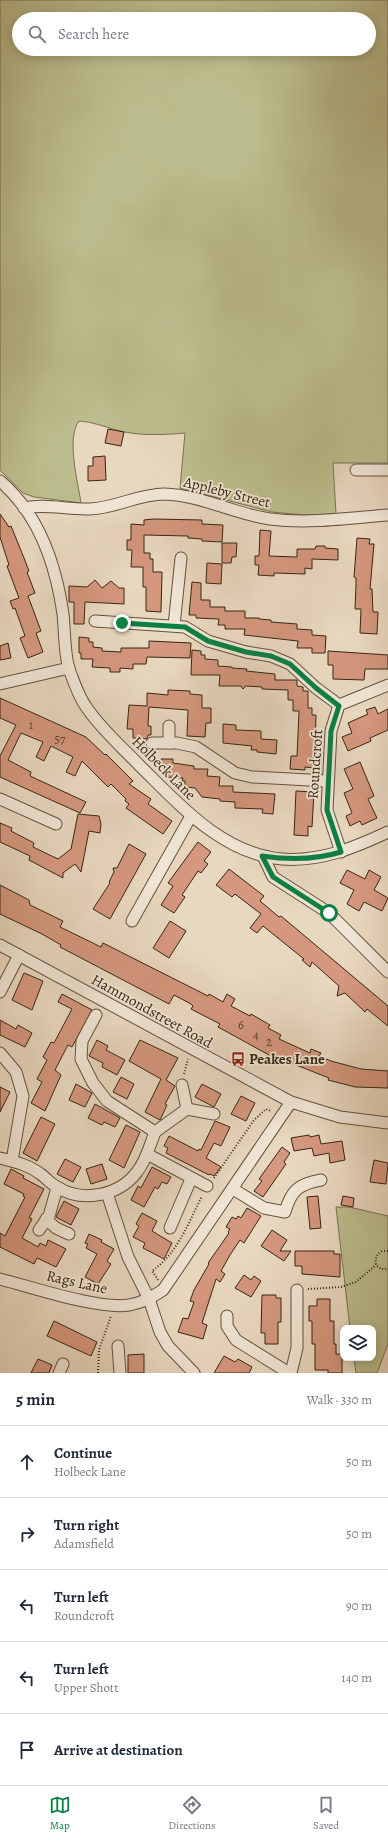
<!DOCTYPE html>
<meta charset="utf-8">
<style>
:root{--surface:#fff;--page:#f2f2f3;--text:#1f2937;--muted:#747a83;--line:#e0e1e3;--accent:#0b8043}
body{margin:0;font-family:Alegreya,serif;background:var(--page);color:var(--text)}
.controls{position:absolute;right:12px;bottom:12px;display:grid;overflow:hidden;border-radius:8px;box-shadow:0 2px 10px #0003}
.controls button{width:36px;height:36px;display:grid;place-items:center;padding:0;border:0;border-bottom:1px solid var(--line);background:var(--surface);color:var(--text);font:20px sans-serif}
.stop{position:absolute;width:12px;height:12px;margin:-9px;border:3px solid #0b8043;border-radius:50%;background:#fff}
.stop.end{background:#0b8043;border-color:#fff;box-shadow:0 1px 4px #0008}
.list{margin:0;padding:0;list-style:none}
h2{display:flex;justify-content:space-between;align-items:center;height:52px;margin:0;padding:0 16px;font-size:17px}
h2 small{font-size:13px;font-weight:400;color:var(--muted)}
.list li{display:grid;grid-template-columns:26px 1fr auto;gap:12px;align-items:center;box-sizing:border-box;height:72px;padding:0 16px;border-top:1px solid var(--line)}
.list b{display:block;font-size:15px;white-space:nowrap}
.list p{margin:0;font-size:13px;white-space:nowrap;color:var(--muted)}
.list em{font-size:13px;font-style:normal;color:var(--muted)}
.icon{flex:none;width:22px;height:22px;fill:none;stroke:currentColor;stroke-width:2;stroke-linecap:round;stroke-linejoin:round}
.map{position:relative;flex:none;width:388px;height:1373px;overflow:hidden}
.search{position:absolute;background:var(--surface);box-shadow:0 2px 10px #0003;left:12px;right:12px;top:12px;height:44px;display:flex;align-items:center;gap:10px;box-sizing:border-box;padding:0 14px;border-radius:22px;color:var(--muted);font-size:15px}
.sheet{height:412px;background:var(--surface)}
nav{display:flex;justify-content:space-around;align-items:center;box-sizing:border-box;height:56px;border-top:1px solid var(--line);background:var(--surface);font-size:11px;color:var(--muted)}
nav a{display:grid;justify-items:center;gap:2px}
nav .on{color:var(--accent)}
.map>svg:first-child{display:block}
.green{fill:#bcbd8e;stroke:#797250;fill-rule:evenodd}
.building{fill:#d5977e;stroke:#362613}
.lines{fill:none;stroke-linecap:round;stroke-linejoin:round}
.minor-casing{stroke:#63523e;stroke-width:13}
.path{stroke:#362613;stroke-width:2;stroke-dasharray:1 2;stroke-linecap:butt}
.minor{stroke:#f1e6d6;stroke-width:11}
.route{stroke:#0b8043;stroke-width:5}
.labels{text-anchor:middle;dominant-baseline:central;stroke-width:3.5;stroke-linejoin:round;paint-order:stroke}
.number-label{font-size:13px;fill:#5e422e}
.street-label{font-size:15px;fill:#362613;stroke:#f1e6d6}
.poi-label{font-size:15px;font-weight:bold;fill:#362613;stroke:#f1e6d6;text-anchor:start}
</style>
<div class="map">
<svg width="388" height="1373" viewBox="0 0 388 1373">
<rect width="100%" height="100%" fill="#e9d8c0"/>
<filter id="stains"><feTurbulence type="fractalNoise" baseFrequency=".005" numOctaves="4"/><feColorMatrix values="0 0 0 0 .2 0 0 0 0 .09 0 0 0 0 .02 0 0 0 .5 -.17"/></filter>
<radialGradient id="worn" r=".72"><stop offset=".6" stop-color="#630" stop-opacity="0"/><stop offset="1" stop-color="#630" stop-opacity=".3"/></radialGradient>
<g class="green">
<path d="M0 0H388V463H333L336 514 304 515 272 512 180 488 185 433C162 435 138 436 116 430 103 426 92 422 79 421 66 438 78 482 81 503L34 497 23 493 0 470ZM19 19H369V49H19Z"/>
<polygon points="336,1207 349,1207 388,1216 388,1344 377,1373 356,1373 354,1358 373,1358 373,1328 350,1328"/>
</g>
<g class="building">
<polygon points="108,429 124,432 121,446 105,443"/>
<polygon points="105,456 106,480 88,481 88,466 93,466 93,457"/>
<polygon points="0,514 9,527 11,526 24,558 29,571 27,572 35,593 28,596 41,631 36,633 43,652 28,658 20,638 25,636 15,608 13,609 10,601 19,598 7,566 9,565 0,537"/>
<polygon points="153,519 202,520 202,524 223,525 222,542 202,541 202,539 188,538 188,536 144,535 144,553 150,553 150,559 153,559 153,572 162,572 161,612 146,611 146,587 143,587 143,567 131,567 132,550 127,550 127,540 131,540 131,524 144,525 144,520"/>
<polygon points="260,530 271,531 269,556 297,557 297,549 315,549 316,546 325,546 325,548 338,549 338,560 312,559 312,569 305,568 305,574 274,573 274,576 258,575 259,565 255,565 255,556 259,556"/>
<polygon points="357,538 370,539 369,544 374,544 370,589 372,589 373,612 378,612 377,634 360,633 361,609 355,609 356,586 356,578 354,577"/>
<polygon points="222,543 237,543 236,557 232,557 231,563 222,563"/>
<polygon points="207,563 222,564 221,584 206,583"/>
<polygon points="95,580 102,588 111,581 119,588 124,588 124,604 85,602 84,624 74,624 74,602 69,602 69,586 87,587"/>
<polygon points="192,582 201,583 201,600 210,600 210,607 225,607 225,611 245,611 245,618 259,618 259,619 271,620 271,622 297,624 297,629 312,630 312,635 326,636 325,653 312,653 312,648 297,648 298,641 244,635 245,629 225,629 225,625 218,625 219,619 196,618 196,615 189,615"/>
<polygon points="79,637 89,638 89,642 93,642 93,647 102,648 102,651 121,652 121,648 149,648 149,641 191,643 190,658 147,657 146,664 133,664 133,669 120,668 120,672 110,672 110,668 92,667 93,659 81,659 81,653 79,653"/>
<polygon points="8,643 11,658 0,660 0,646"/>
<polygon points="192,650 201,651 201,655 205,655 205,659 218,660 218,666 232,667 232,668 247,669 246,671 275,674 275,680 297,680 297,686 303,687 303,691 308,691 308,708 312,708 312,715 316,715 314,768 305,767 305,770 290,769 291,756 297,756 299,711 293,711 293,700 288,700 288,690 262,689 262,687 246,686 243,689 241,686 219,686 220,675 191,675"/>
<polygon points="328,651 388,655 388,669 365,669 364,680 333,679 333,665 328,665"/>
<polygon points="168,690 190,691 190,694 202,695 202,708 211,708 211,723 206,723 205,737 187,736 188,710 149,707 148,726 151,726 151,735 148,735 147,739 133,738 133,729 127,729 129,705 147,706 147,693 168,695"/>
<polygon points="0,698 86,737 105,755 106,754 133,781 129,784 151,799 148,804 172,821 163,834 126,808 129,804 125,801 126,799 111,784 108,787 82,761 75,776 66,772 73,757 51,746 44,761 36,757 43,742 21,733 8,760 31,772 30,776 86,802 80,813 0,777 0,756 16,725 0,718"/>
<polygon points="375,707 378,714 388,709 388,730 370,738 371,741 348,751 342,737 352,733 348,723 368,714 366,710"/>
<polygon points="223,724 236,725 236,730 261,731 261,739 277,740 276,754 257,752 257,750 251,750 252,746 223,743"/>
<polygon points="161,759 173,759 173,763 194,766 194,769 208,769 207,776 220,777 219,786 233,786 233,792 275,794 273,814 262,813 263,809 235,808 235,802 220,801 220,799 202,797 195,788 185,787 185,781 182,781 183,778 165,777 165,770 160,770"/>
<polygon points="360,762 374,796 368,799 377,818 362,825 360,821 350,826 346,816 352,813 344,793 353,789 344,769"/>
<polygon points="296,791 314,792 312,827 308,826 308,836 294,835"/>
<polygon points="78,814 99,816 101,824 100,833 89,831 81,872 75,864 63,873 63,878 29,860 30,856 0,842 0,823 12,828 11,831 34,843 33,847 58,859 71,849"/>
<polygon points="198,842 211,852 204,861 208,864 201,873 198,871 182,895 185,897 174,913 161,905 173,886 168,883"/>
<polygon points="129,844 146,854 110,919 93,909 110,883 109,882 114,872 113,868 117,868"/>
<polygon points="229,869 264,896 260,901 279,917 281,916 388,1006 388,1026 367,1009 365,1012 345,993 337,996 339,986 312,962 310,967 302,960 304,959 263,926 257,933 250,928 261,914 235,894 232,897 216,885"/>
<polygon points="347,870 365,879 369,870 381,877 374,890 388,898 382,911 364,902 359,911 347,904 354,890 340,883"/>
<polygon points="0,885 29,900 30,905 63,921 60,927 101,947 103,943 208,996 209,994 223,1002 227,994 235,999 231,1006 250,1016 251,1014 270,1025 268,1028 281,1035 279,1039 310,1053 311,1049 321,1053 319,1056 331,1061 361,1069 388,1071 388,1088 355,1087 328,1080 329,1078 281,1059 280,1061 218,1027 220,1024 191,1009 193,1006 191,1004 174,995 169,1004 125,981 60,947 61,945 42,934 0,914"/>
<polygon points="170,921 186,931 169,958 153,948"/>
<polygon points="24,973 43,981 32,1010 12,1000"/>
<polygon points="62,994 92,1010 72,1047 68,1045 55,1070 61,1075 45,1111 31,1103 42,1082 37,1079 47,1060 43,1057 51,1042 54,1043 72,1009 58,1002"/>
<polygon points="0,1020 16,1029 18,1025 32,1033 25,1047 0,1035"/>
<polygon points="97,1040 108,1046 106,1050 125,1060 117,1075 102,1067 103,1063 89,1056"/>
<polygon points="140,1040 178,1058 166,1080 175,1086 165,1104 167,1105 160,1120 145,1112 161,1079 129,1061"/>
<polygon points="121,1077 134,1084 127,1099 113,1092"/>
<polygon points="76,1084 92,1093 85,1107 69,1100"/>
<polygon points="202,1084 221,1094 214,1107 195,1097"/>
<polygon points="0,1087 10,1092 0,1112"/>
<polygon points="241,1096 255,1103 246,1121 231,1114"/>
<polygon points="95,1104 120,1118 115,1127 104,1122 102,1125 88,1118"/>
<polygon points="41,1117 55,1124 37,1161 23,1153"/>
<polygon points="215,1121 230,1127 221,1146 214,1143 206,1158 221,1167 214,1176 210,1174 209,1175 166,1153 168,1148 164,1146 169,1136 198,1151 199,1149 201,1150"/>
<polygon points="126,1125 140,1132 124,1168 109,1160"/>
<polygon points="309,1135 310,1137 319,1135 321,1144 342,1141 345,1160 330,1163 329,1153 314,1156 312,1148 294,1151 291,1138"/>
<polygon points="282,1147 290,1153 284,1162 286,1164 263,1197 254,1191 262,1181 259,1179"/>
<polygon points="65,1159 81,1167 73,1182 57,1174"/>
<polygon points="374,1160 388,1163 386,1184 370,1182"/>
<polygon points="102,1164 107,1179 91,1184 86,1169"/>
<polygon points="152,1167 171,1177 167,1184 162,1182 158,1189 155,1187 144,1207 131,1200 138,1186 141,1188"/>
<polygon points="11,1169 24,1176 23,1178 44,1189 29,1218 32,1219 22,1238 38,1247 40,1243 46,1246 48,1240 66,1249 56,1267 37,1258 34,1264 0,1247 0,1233 5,1236 25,1197 23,1196 24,1194 4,1184"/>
<polygon points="318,1196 321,1228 310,1229 307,1197"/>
<polygon points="343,1196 354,1198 353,1207 341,1205"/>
<polygon points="64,1201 79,1209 71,1225 56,1217"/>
<polygon points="247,1208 261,1216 244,1243 240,1240 230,1255 221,1271 225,1274 220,1282 216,1279 202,1323 207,1325 203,1339 178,1332 183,1318 188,1319 194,1302 190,1301 194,1290 209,1264 208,1263 213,1256 229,1233 228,1232 230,1229 226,1227 232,1217 236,1219 238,1216 241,1218"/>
<polygon points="142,1213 157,1221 152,1231 172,1243 164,1259 143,1248 145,1243 133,1237 139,1226 136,1224"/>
<polygon points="272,1230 287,1240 280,1251 291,1251 284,1261 261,1246"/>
<polygon points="89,1234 102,1240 101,1242 114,1249 107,1261 111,1264 98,1284 85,1277 97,1254 86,1248 88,1244 85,1243"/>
<polygon points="295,1251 334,1251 334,1254 340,1254 340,1277 302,1274 302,1266 295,1266"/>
<polygon points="244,1275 251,1280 254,1276 261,1281 251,1297 235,1288"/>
<polygon points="262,1295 276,1295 276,1298 281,1298 281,1322 278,1322 278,1344 265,1344 265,1333 261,1333"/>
<polygon points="317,1299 330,1299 330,1321 334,1321 334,1344 336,1344 336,1354 342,1354 342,1373 328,1373 328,1370 315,1370 315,1344 312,1344 312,1321 309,1321 309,1306 317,1306"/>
<polygon points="54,1321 97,1342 91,1356 47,1336"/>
<polygon points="144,1354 144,1373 128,1373 128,1355"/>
<polygon points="224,1356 235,1362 238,1359 252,1367 249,1373 214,1373"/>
<polygon points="38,1359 52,1365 49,1373 31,1373"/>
</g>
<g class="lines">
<defs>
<g id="minor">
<polyline points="356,470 388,470"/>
<path d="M0 481C39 514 56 565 63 614 65 632 64 652 69 669 74 682 79 698 87 708 101 729 122 747 139 765 179 804 222 854 282 859 320 862 354 848 388 832"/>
<path d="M24 508C46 503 68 510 90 509 116 508 139 494 164 494 201 495 234 514 270 519 309 524 350 518 388 515"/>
<polyline points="95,621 185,627 208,641 246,652 271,656 290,664 316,688 339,705"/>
<polyline points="174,626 181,558"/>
<polyline points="0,684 69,668"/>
<polyline points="152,743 177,743 196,747 235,773 252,777 327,781"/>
<polyline points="169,743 169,726"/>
<polyline points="0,799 56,824"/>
<polyline points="341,852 327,810 331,731 339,705 388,685"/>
<polyline points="263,856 273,877 329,913 388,972"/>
<polyline points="132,921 191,816"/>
<polyline points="0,945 291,1102 340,1117 388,1123"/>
<polyline points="0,992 19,955"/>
<polyline points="96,1015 82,1041 81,1059 93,1083 107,1101 155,1132 187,1109 214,1114"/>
<polyline points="0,1053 16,1072 23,1096 12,1161"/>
<polyline points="182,1085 187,1109"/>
<polyline points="147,1154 207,1186"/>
<path d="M0 1158C16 1162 29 1165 42 1175 47 1179 51 1184 57 1187 82 1203 119 1196 137 1172 146 1161 150 1145 155 1132"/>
<path d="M233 1189 264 1208 285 1212C291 1191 298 1184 321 1180"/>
<polyline points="107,1193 128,1257 149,1299 160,1332 168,1346 194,1373"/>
<polyline points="46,1219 56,1228 69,1234"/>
<polyline points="170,1228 191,1179"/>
<polyline points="39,1230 49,1216 57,1188"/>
<path d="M0 1279C32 1287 99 1310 129 1305 142 1303 152 1297 163 1290L291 1102"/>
<polyline points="227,1316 227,1326 236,1340 289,1373"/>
<polyline points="118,1346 120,1373"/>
<polyline points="59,1373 63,1364"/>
<polyline points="291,1373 297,1348 297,1290"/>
</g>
</defs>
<use href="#minor" class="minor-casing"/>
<g class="path">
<polyline points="184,1074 188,1059"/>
<polyline points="214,1178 254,1120 266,1109 271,1111"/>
<path d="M388 1251H382C376 1255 375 1258 376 1265L381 1269H388"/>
<path d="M158 1280 152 1271C177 1254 189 1222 202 1196"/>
<polyline points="308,1289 341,1287 356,1282 376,1265"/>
<polyline points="98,1373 99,1350 111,1316"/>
</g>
<use href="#minor" class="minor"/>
</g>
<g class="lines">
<path class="route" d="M122 623 185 627 208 641 246 652 271 656 290 664 316 688 339 706 331 731 327 810 341 852C315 860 289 860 262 856L273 877 329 913"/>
</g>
<defs>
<symbol id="bus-bare" viewBox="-9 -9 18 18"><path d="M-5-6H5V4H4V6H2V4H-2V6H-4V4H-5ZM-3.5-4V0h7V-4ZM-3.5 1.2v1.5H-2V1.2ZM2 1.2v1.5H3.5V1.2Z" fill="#8f2418" stroke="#f1e6d6" stroke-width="2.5" paint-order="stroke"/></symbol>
</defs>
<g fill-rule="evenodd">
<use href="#bus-bare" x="228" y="1049" width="20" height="20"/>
</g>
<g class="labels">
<g class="number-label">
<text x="31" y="724">1</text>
<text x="60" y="738">57</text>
<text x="241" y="1024">6</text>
<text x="256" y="1034">4</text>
<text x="269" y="1041">2</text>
</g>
<g class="street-label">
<text transform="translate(227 492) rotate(14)">Appleby Street</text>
<text transform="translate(315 764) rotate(-86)">Roundcroft</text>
<text transform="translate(164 768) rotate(45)">Holbeck Lane</text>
<text transform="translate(152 1011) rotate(29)">Hammondstreet Road</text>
<text transform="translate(77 1282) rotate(13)">Rags Lane</text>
</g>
<g class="poi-label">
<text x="249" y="1059">Peakes Lane</text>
</g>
</g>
<rect width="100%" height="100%" filter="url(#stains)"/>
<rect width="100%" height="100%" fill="url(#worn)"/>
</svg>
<div class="controls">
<button><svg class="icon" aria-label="layers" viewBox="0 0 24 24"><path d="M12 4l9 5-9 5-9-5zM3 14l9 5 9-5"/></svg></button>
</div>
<div class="stop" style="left:329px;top:913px"></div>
<div class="stop end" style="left:122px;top:623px"></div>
<div class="search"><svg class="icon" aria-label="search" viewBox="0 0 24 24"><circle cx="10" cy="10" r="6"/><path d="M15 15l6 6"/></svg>Search here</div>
</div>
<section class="sheet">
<h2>5 min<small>Walk · 330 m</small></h2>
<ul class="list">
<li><svg class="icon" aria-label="ahead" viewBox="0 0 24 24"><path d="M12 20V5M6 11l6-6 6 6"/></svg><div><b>Continue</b><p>Holbeck Lane</p></div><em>50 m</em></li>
<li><svg class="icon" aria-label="right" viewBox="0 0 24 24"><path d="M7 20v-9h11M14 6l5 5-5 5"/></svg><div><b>Turn right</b><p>Adamsfield</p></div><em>50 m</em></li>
<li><svg class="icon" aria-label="left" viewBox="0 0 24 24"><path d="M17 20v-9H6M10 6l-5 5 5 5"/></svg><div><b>Turn left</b><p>Roundcroft</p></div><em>90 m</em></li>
<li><svg class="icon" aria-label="left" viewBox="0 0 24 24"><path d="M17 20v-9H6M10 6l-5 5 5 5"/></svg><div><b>Turn left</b><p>Upper Shott</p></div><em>140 m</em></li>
<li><svg class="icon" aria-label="arrive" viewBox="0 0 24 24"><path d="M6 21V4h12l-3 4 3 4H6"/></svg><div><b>Arrive at destination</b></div></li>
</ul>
</section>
<nav>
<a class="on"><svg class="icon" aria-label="map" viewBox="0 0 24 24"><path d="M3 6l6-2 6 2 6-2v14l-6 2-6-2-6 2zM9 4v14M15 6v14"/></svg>Map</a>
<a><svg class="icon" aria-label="directions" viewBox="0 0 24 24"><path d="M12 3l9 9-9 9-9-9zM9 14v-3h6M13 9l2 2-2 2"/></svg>Directions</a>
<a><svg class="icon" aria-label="saved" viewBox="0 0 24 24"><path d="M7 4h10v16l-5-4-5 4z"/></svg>Saved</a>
</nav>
